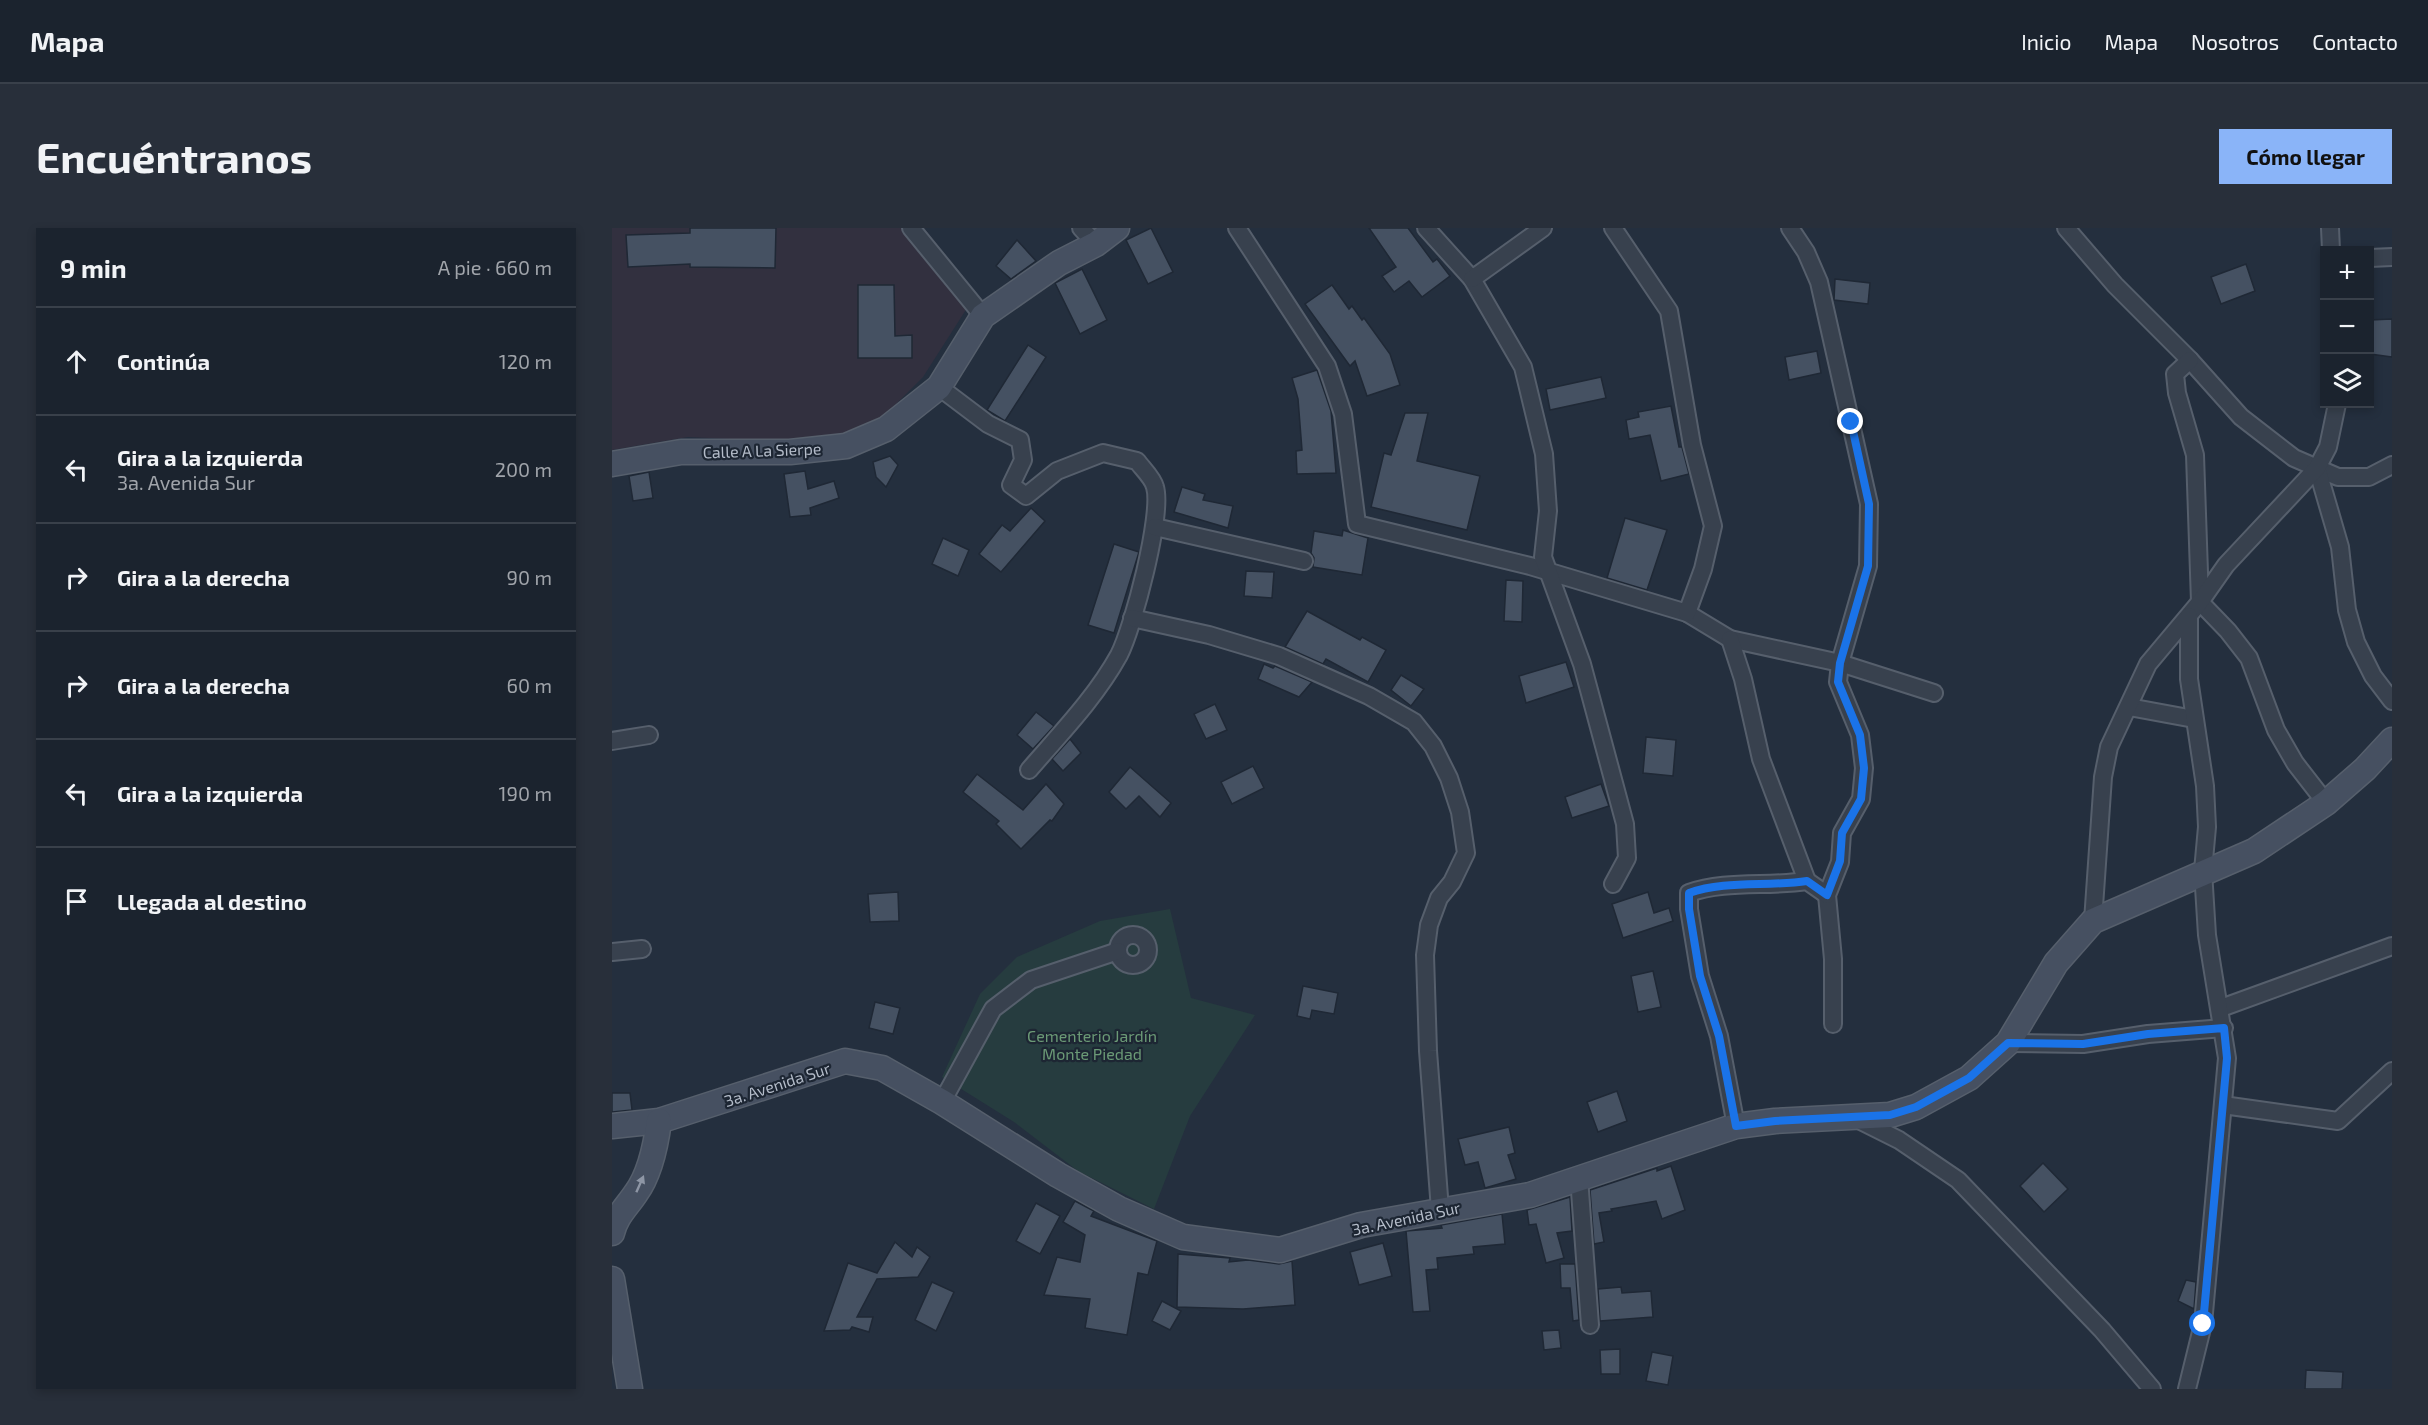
<!DOCTYPE html>
<html lang="es">
<meta charset="utf-8">
<style>
:root{--surface:#1b232e;--page:#282f3a;--text:#f1f3f6;--muted:#a0a4aa;--line:#39404a;--accent:#8ab4f8}
body{margin:0;font-family:"Exo 2",sans-serif;background:var(--page);color:var(--text)}
.controls{position:absolute;right:18px;top:18px;display:grid;overflow:hidden;border-radius:0px;box-shadow:0 3px 9px #0003}
.controls button{width:54px;height:54px;display:grid;place-items:center;padding:0;border:0;border-bottom:2px solid var(--line);background:var(--surface);color:var(--text);font:30px sans-serif}
.stop{position:absolute;width:18px;height:18px;margin:-14px;border:4px solid #1a73e8;border-radius:50%;background:#fff}
.stop.end{background:#1a73e8;border-color:#fff;box-shadow:0 2px 6px #0008}
.list{margin:0;padding:0;list-style:none}
h2{display:flex;justify-content:space-between;align-items:center;height:78px;margin:0;padding:0 24px;font-size:26px}
h2 small{font-size:20px;font-weight:400;color:var(--muted)}
.list li{display:grid;grid-template-columns:39px 1fr auto;gap:18px;align-items:center;box-sizing:border-box;height:108px;padding:0 24px;border-top:2px solid var(--line)}
.list b{display:block;font-size:22px;white-space:nowrap}
.list p{margin:0;font-size:20px;white-space:nowrap;color:var(--muted)}
.list em{font-size:20px;font-style:normal;color:var(--muted)}
.icon{flex:none;width:33px;height:33px;fill:none;stroke:currentColor;stroke-width:2;stroke-linecap:round;stroke-linejoin:round}
.map{position:relative;flex:none;width:1780px;height:1161px;overflow:hidden;border-radius:0px}
header{display:flex;align-items:center;gap:36px;box-sizing:border-box;height:84px;padding:0 30px;background:var(--surface);border-bottom:2px solid var(--line)}
header strong{font-size:28px}
nav{display:flex;gap:33px;margin-inline-start:auto;font-size:21px}
.intro{display:flex;align-items:center;justify-content:space-between;box-sizing:border-box;height:144px;padding:0 36px}
h1{margin:0;font-size:42px}
.button{padding:15px 27px;border-radius:0px;background:var(--accent);color:#111;font-size:21px;font-weight:700}
main{display:flex;gap:36px;padding:0 36px}
aside{flex:1;background:var(--surface);border-radius:0px;box-shadow:0 3px 9px #0003}
.map>svg:first-child{display:block}
.medical{fill:#32303f}
.green{fill:#263c3f}
.building{fill:#455162;stroke:#1f2835;stroke-width:1.5}
.lines{fill:none;stroke-linecap:round;stroke-linejoin:round}
.street-casing{stroke:#565f6c;stroke-width:20}
.secondary-casing{stroke:#565f6c;stroke-width:27}
.street{stroke:#38414e;stroke-width:16}
.secondary{stroke:#465061;stroke-width:24}
.oneway{fill:#8e96a5}
.route{stroke:#1a73e8;stroke-width:8}
.labels{text-anchor:middle;dominant-baseline:central;stroke-width:4.5;stroke-linejoin:round;paint-order:stroke}
.street-label{font-size:16px;fill:#b4bcc9;stroke:#1d2633}
.park-label{font-size:16px;fill:#6b9a76;stroke:#1d2633}
</style>
<header>
<strong>Mapa</strong>
<nav><a>Inicio</a><a>Mapa</a><a>Nosotros</a><a>Contacto</a></nav>
</header>
<div class="intro"><h1>Encuéntranos</h1><a class="button">Cómo llegar</a></div>
<main>
<aside>
<h2>9 min<small>A pie · 660 m</small></h2>
<ul class="list">
<li><svg class="icon" aria-label="ahead" viewBox="0 0 24 24"><path d="M12 20V5M6 11l6-6 6 6"/></svg><div><b>Continúa</b></div><em>120 m</em></li>
<li><svg class="icon" aria-label="left" viewBox="0 0 24 24"><path d="M17 20v-9H6M10 6l-5 5 5 5"/></svg><div><b>Gira a la izquierda</b><p>3a. Avenida Sur</p></div><em>200 m</em></li>
<li><svg class="icon" aria-label="right" viewBox="0 0 24 24"><path d="M7 20v-9h11M14 6l5 5-5 5"/></svg><div><b>Gira a la derecha</b></div><em>90 m</em></li>
<li><svg class="icon" aria-label="right" viewBox="0 0 24 24"><path d="M7 20v-9h11M14 6l5 5-5 5"/></svg><div><b>Gira a la derecha</b></div><em>60 m</em></li>
<li><svg class="icon" aria-label="left" viewBox="0 0 24 24"><path d="M17 20v-9H6M10 6l-5 5 5 5"/></svg><div><b>Gira a la izquierda</b></div><em>190 m</em></li>
<li><svg class="icon" aria-label="arrive" viewBox="0 0 24 24"><path d="M6 21V4h12l-3 4 3 4H6"/></svg><div><b>Llegada al destino</b></div></li>
</ul>
</aside>
<div class="map">
<svg width="1780" height="1161" viewBox="0 0 1780 1161">
<rect width="100%" height="100%" fill="#242f3e"/>
<polygon class="medical" points="0,0 312,0 364,66 311,149 272,188 233,209 199,215 76,209 0,222"/>
<polygon class="green" points="558,681 579,770 643,787 578,888 542,981 466,943 402,894 330,849 368,766 405,729 488,693"/>
<g class="building">
<polygon points="78,0 164,0 163,40 78,39 78,36 16,39 14,7 78,5"/>
<polygon points="539,0 561,44 536,56 514,12"/>
<polygon points="757,0 796,0 821,34 825,31 838,48 810,69 797,53 782,64 770,48 784,39"/>
<polygon points="405,12 424,33 399,51 384,38"/>
<polygon points="1634,36 1643,63 1609,76 1599,49"/>
<polygon points="470,41 495,92 468,106 443,55"/>
<polygon points="1223,51 1258,55 1256,76 1222,72"/>
<polygon points="246,57 282,57 283,108 300,107 300,130 246,130"/>
<polygon points="720,57 737,81 740,78 750,92 752,90 778,126 788,157 755,168 743,133 738,138 693,76"/>
<polygon points="1780,91 1780,129 1758,126 1758,92"/>
<polygon points="416,117 434,129 393,193 375,182"/>
<polygon points="1205,123 1209,145 1177,152 1173,129"/>
<polygon points="705,142 719,183 724,245 685,246 684,223 690,222 686,171 680,150"/>
<polygon points="989,149 994,170 938,182 934,161"/>
<polygon points="1059,178 1067,219 1070,219 1077,246 1049,253 1038,207 1017,211 1014,192 1027,189 1026,184"/>
<polygon points="793,185 816,185 805,233 868,248 855,302 759,279 772,225 779,227"/>
<polygon points="278,228 286,237 274,259 264,249 261,234"/>
<polygon points="193,243 196,261 222,253 227,270 198,280 199,287 178,289 172,246"/>
<polygon points="37,244 41,270 21,273 17,248"/>
<polygon points="570,259 593,266 591,272 621,278 616,300 562,284"/>
<polygon points="419,280 433,293 389,344 367,326 390,297 398,303"/>
<polygon points="1013,290 1055,302 1035,362 995,350"/>
<polygon points="731,302 756,310 750,347 701,339 702,330 699,325 702,303 730,308"/>
<polygon points="331,310 357,322 346,348 320,336"/>
<polygon points="502,316 527,324 502,405 476,397"/>
<polygon points="634,343 662,344 660,370 632,368"/>
<polygon points="894,352 911,353 910,394 892,393"/>
<polygon points="695,383 748,412 750,409 774,422 756,454 714,431 711,436 673,419"/>
<polygon points="954,434 962,459 914,475 907,448"/>
<polygon points="652,436 661,440 663,438 700,454 687,469 646,451"/>
<polygon points="789,447 812,461 799,478 779,462"/>
<polygon points="603,476 615,502 594,511 582,486"/>
<polygon points="424,484 442,498 421,521 405,507"/>
<polygon points="1034,509 1064,512 1061,548 1031,545"/>
<polygon points="458,511 469,525 451,543 440,531"/>
<polygon points="641,538 652,560 620,576 609,554"/>
<polygon points="518,539 559,575 548,589 527,568 514,581 497,564"/>
<polygon points="365,546 411,582 434,556 452,576 440,593 438,592 409,621 384,596 387,593 351,564"/>
<polygon points="989,556 997,578 960,590 953,569"/>
<polygon points="286,664 287,693 258,694 256,666"/>
<polygon points="1036,664 1042,685 1057,680 1061,693 1011,710 1000,676"/>
<polygon points="1041,743 1049,779 1026,784 1019,748"/>
<polygon points="691,758 726,765 722,786 700,782 698,791 685,788"/>
<polygon points="263,774 288,780 281,806 257,800"/>
<polygon points="1005,863 1015,893 986,904 975,874"/>
<polygon points="0,865 18,865 20,882 0,884"/>
<polygon points="897,899 903,925 896,927 904,951 873,960 866,934 853,937 846,911"/>
<polygon points="1431,935 1456,961 1432,984 1408,958"/>
<polygon points="1059,938 1073,982 1050,991 1044,973 999,981 1000,983 987,985 992,1014 982,1016 978,962 1045,940 1045,943"/>
<polygon points="958,969 960,1003 945,1005 952,1030 934,1035 924,996 917,997 915,982"/>
<polygon points="463,973 482,983 479,988 545,1013 536,1047 526,1045 515,1107 473,1100 478,1071 432,1067 445,1029 468,1034 473,1007 451,994"/>
<polygon points="424,975 448,988 428,1026 404,1013"/>
<polygon points="890,986 893,1016 861,1019 862,1026 825,1030 826,1041 814,1042 818,1083 801,1084 794,1003 830,1000 829,997"/>
<polygon points="283,1014 300,1029 305,1019 318,1029 306,1049 265,1051 245,1089 261,1089 257,1104 240,1099 238,1102 212,1103 236,1035 265,1045"/>
<polygon points="771,1015 780,1048 747,1057 738,1024"/>
<polygon points="566,1026 618,1030 617,1034 636,1032 667,1036 680,1033 683,1077 631,1081 565,1079"/>
<polygon points="948,1036 963,1036 967,1092 961,1093 958,1060 949,1060"/>
<polygon points="1574,1052 1584,1054 1582,1081 1566,1073"/>
<polygon points="320,1054 342,1064 324,1103 303,1092"/>
<polygon points="1009,1059 1010,1065 1039,1063 1041,1089 988,1093 986,1061"/>
<polygon points="550,1073 569,1083 558,1102 540,1093"/>
<polygon points="947,1102 949,1120 932,1122 930,1103"/>
<polygon points="1008,1121 1008,1146 989,1146 988,1122"/>
<polygon points="1040,1124 1061,1128 1056,1157 1034,1153"/>
<polygon points="1694,1142 1731,1144 1730,1161 1693,1161"/>
</g>
<g class="lines">
<defs>
<g id="street">
<polyline points="299,0 371,88"/>
<polyline points="469,0 484,16"/>
<polyline points="625,0 715,138 731,186 745,296 918,338 1075,385 1118,411 1228,435 1322,465"/>
<polyline points="814,0 860,51 911,139 932,226 936,283 931,329 970,436 1013,596 1015,630 1001,656"/>
<polyline points="1001,0 1057,83 1080,217 1101,298 1091,341 1075,385"/>
<polyline points="1178,0 1194,24 1207,54 1257,276 1256,338 1228,435 1226,454 1248,507 1252,540 1249,571 1230,605 1228,634 1215,667 1221,731 1221,796"/>
<polyline points="1454,0 1503,57 1578,132 1629,189 1682,230 1726,249 1757,249 1780,237"/>
<polyline points="1718,0 1719,22"/>
<polyline points="1758,30 1780,29"/>
<polyline points="860,51 931,0"/>
<polyline points="1578,132 1563,146 1565,165 1583,227 1588,374 1616,403 1637,430 1664,502 1683,535 1714,575"/>
<path d="M327 159 376 196 408 212 411 232 399 257 414 268 445 243 491 225 525 233C530 240 541 250 543 259 551 286 521 400 507 427 484 469 448 506 417 542"/>
<polyline points="1705,240 1728,319 1735,382 1744,414 1761,448 1780,473"/>
<polyline points="543,299 692,333"/>
<polyline points="520,390 597,407 667,428 757,468 802,494 821,518 837,550 848,584 854,625 840,654 827,670 817,697 813,727 816,823 828,982"/>
<polyline points="1118,411 1131,451 1149,531 1195,653"/>
<polyline points="1517,479 1582,491"/>
<polyline points="0,513 37,507"/>
<polyline points="1481,693 1491,549 1497,519 1536,436 1588,374 1614,337 1705,240 1716,219 1725,176"/>
<circle cx="521" cy="722" r="15"/>
<polyline points="0,724 30,721"/>
<polyline points="1609,780 1780,718"/>
<polyline points="1396,815 1471,816 1536,806 1612,800"/>
<polyline points="330,874 381,781 419,752 506,723"/>
<polyline points="1611,877 1726,893 1780,843"/>
<polyline points="1243,890 1287,912 1346,952 1490,1102 1540,1161"/>
<path d="M1124 898 1107 808 1088 748 1077 681V665C1113 652 1156 659 1195 653L1215 667"/>
<polyline points="967,950 978,1097"/>
<polyline points="1575,1161 1591,1096 1615,830 1595,707 1591,643 1595,599 1593,558 1577,451 1577,388"/>
</g>
<g id="secondary">
<polyline points="0,236 69,224 178,224 234,218 274,201 327,159 371,88 447,35 484,16 505,0"/>
<polyline points="0,898 47,893 233,833 270,840 330,874 446,947 507,981 571,1009 668,1022 749,997 918,967 1124,898 1163,893 1278,887 1304,879 1357,850 1396,815 1444,735 1481,693 1642,623 1714,575 1753,541 1780,512"/>
<path d="M0 1005C4 988 14 980 24 965 38 946 44 916 47 893"/>
<polyline points="0,1051 18,1161"/>
</g>
</defs>
<use href="#street" class="street-casing"/>
<use href="#secondary" class="secondary-casing"/>
<use href="#street" class="street"/>
<use href="#secondary" class="secondary"/>
</g>
<defs><path id="oneway-solid" d="M-6-.8H1V-3.2L6.5 0L1 3.2V.8H-6Z" transform="scale(1.5)"/></defs>
<use class="oneway" href="#oneway-solid" transform="translate(28 956) rotate(-66)"/>
<g class="lines">
<path class="route" d="M1239 194 1257 276 1256 338 1228 435 1226 454 1248 507 1252 540 1249 571 1230 605 1228 633 1215 667 1195 653C1156 659 1113 652 1077 665V681L1088 748 1107 808 1124 898 1163 893 1278 887 1304 879 1357 850 1396 815 1471 816 1536 806 1612 800 1615 830 1591 1096"/>
</g>
<g class="labels">
<g class="street-label">
<text transform="translate(150 222) rotate(-2)">Calle A La Sierpe</text>
<text transform="translate(165 856) rotate(-18)">3a. Avenida Sur</text>
<text transform="translate(794 990) rotate(-12)">3a. Avenida Sur</text>
</g>
<g class="park-label">
<text x="480" y="807">Cementerio Jardín<tspan x="480" dy="18">Monte Piedad</tspan></text>
</g>
</g>
</svg>
<div class="controls">
<button>+</button>
<button>−</button>
<button><svg class="icon" aria-label="layers" viewBox="0 0 24 24"><path d="M12 4l9 5-9 5-9-5zM3 14l9 5 9-5"/></svg></button>
</div>
<div class="stop" style="left:1591px;top:1096px"></div>
<div class="stop end" style="left:1239px;top:194px"></div>
</div>
</main>
